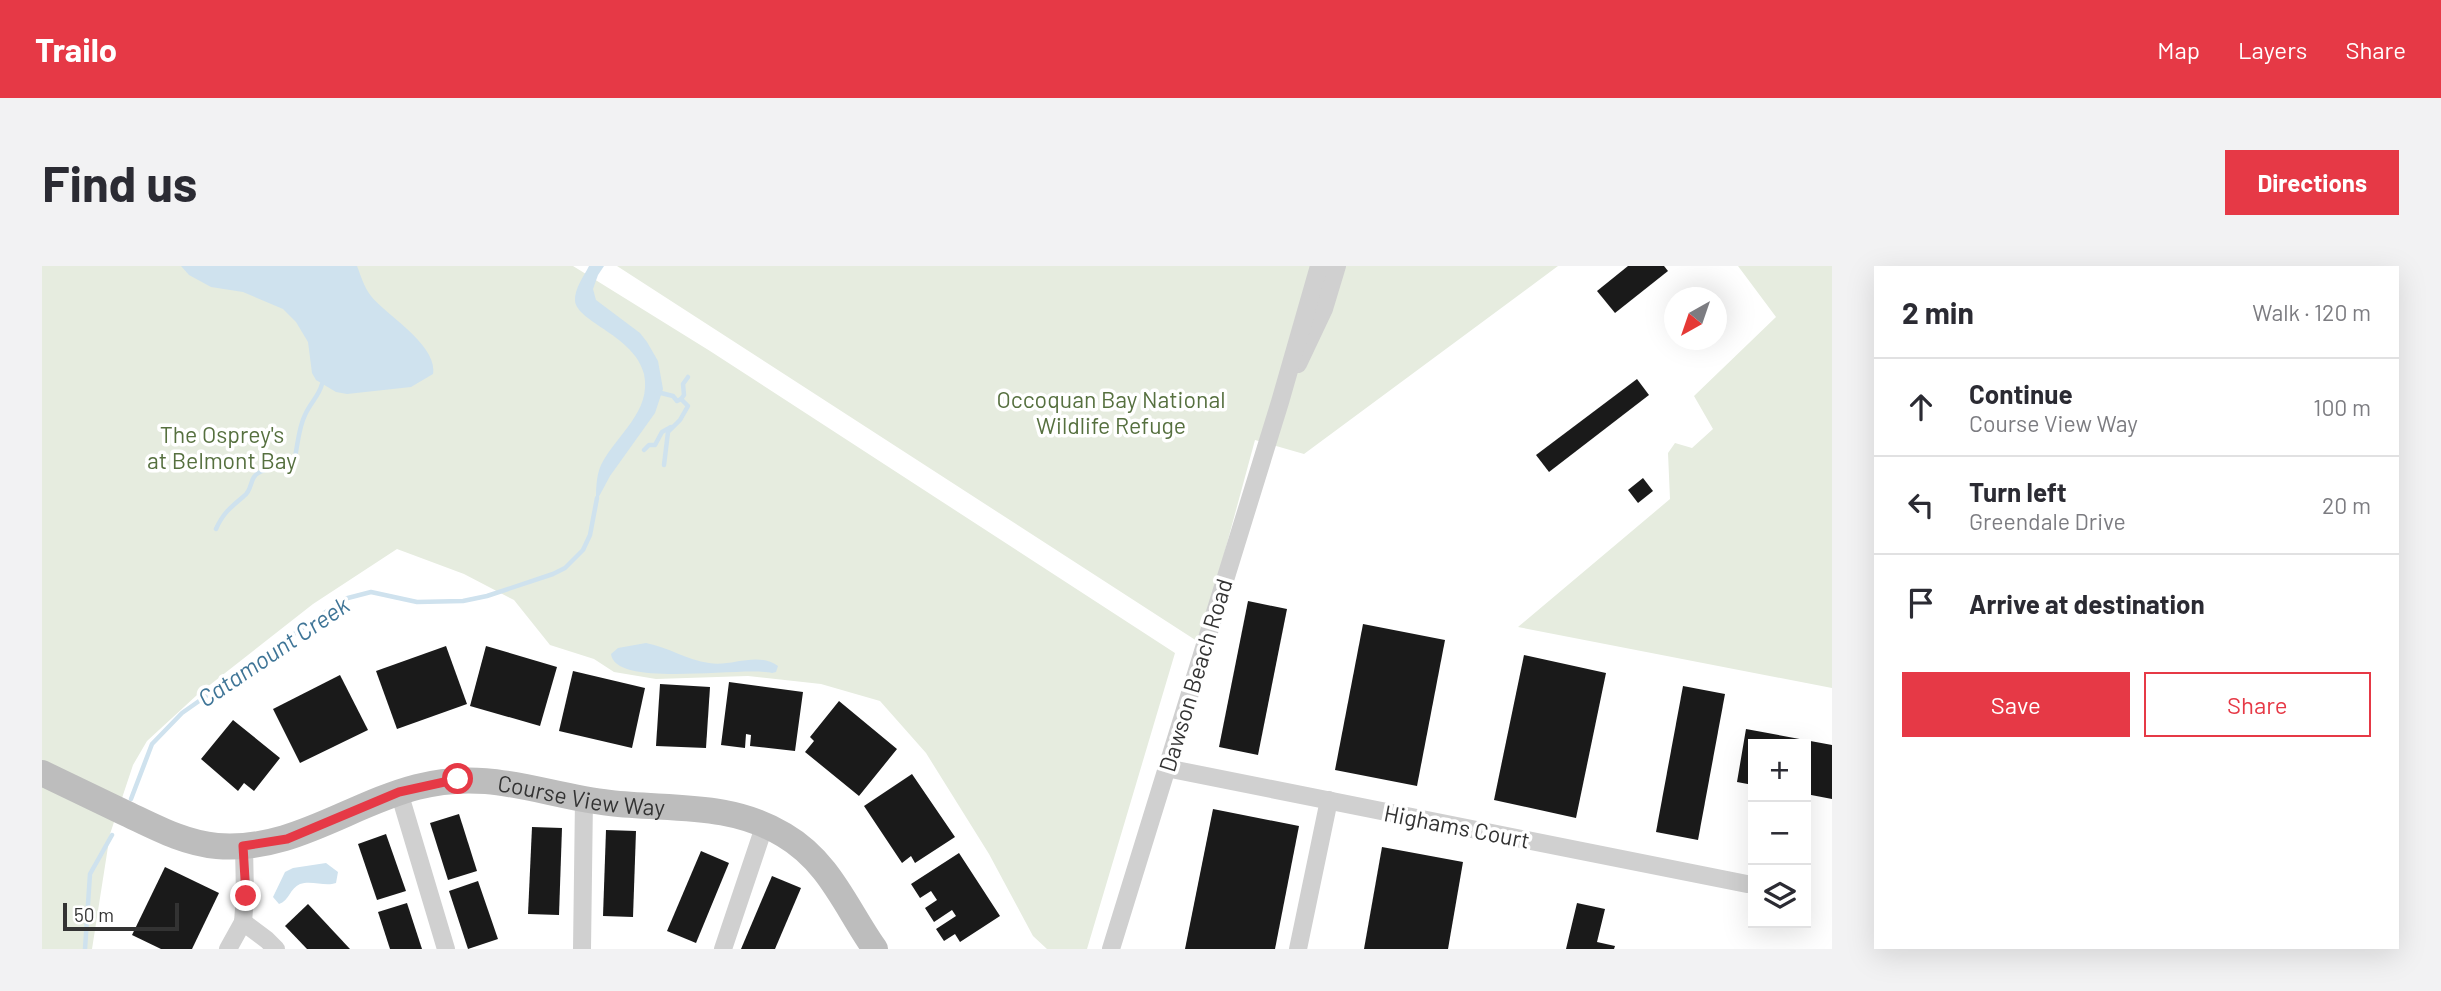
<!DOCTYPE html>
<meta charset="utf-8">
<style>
:root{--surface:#fff;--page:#f2f2f3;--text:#2b2b33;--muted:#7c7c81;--line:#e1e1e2;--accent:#e63946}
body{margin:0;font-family:Barlow,sans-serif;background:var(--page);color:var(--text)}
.controls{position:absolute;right:21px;bottom:21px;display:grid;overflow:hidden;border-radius:0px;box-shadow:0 7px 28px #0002}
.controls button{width:63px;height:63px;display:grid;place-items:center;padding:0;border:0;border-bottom:2px solid var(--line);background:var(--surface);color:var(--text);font:35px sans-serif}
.compass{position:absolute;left:1622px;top:21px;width:63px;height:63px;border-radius:50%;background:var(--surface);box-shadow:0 7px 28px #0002;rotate:220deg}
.scale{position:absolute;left:21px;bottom:18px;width:116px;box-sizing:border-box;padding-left:7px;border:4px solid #333;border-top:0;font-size:19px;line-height:24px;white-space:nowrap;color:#333;-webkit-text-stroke:5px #fff;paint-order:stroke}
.stop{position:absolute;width:21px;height:21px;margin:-16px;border:5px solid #e63946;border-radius:50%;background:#fff}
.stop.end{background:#e63946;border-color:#fff;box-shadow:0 2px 7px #0008}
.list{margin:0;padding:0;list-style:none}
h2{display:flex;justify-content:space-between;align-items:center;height:91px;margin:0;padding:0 28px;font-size:30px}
h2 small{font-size:23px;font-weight:400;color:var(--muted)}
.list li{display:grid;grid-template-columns:46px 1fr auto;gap:21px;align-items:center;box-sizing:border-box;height:98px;padding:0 28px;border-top:2px solid var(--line)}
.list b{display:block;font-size:26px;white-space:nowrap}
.list p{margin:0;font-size:23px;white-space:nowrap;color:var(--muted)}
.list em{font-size:23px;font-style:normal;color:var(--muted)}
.actions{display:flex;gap:14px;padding:21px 28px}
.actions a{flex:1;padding:16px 0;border:2px solid var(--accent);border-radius:0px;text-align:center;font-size:24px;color:var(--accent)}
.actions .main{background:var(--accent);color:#fff}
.icon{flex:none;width:38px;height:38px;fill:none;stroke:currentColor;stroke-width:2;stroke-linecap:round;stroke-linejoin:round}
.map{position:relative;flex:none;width:1790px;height:683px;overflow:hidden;border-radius:0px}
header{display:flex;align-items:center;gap:42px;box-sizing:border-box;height:98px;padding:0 35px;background:var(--accent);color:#fff}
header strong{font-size:33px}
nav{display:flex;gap:38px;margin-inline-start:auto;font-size:24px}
.intro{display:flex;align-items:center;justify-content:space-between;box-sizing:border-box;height:168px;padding:0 42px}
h1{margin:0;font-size:49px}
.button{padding:18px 32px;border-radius:0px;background:var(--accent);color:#fff;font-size:24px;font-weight:700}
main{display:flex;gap:42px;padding:0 42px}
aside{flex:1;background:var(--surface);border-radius:0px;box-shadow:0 7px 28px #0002}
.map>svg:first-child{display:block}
.green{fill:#e6ecdf}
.water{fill:#cfe2ee}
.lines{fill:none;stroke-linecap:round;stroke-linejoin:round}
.stream{stroke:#cfe2ee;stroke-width:4.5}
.building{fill:#1a1a1a}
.street{stroke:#d0d0d0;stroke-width:18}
.secondary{stroke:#bdbdbd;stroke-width:26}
.route{stroke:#e63946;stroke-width:9}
.labels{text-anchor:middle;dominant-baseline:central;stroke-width:7;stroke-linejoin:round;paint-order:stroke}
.park-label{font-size:23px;fill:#56703f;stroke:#fff}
.street-label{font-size:23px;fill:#333;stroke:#fff}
.water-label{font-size:24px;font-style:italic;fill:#3f7597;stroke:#fff}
</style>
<header>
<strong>Trailo</strong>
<nav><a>Map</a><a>Layers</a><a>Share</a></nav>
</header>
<div class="intro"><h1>Find us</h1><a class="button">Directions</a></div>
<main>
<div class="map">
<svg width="1790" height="683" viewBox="0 0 1790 683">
<rect width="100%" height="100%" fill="#fff"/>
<g class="green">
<polygon points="0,0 531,0 668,85 1133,387 1045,683 1005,683 991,670 947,588 884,487 838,435 779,418 706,410 614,413 572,406 552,393 508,379 472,334 422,308 355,283 271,338 155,429 105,475 91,499 68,568 50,683 0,683"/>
<polygon points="575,0 1516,0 1262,188 1213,174 1158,377"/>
<polygon points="1696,0 1790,0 1790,422 1476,361 1628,233 1626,187 1633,177 1650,182 1671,163 1652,130 1734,51"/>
</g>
<g class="water">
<path d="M139 0H315C319 10 322 21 329 30 345 50 396 79 391 108L369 121 305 128 294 126 274 114 270 107 266 76 254 56 241 43 201 26 169 21 147 9Z"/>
<path d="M547 0H562L556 9 551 23 554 34 598 67 605 76 616 95 621 123 613 147 568 210 554 236C554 224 554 210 559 199 574 169 610 146 602 108 593 70 535 56 533 35 532 23 542 10 547 0Z"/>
<path d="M604 377C626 381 645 394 667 397 690 401 715 385 736 400L734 406 730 407C701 400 573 423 569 388L576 382Z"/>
<path d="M284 597 296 606 294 617C283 621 270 614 258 618 248 622 247 635 237 638L231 631 243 606 251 602Z"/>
</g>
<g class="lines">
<g class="stream">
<polyline points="615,126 631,130 635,135 639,133 646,140 638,154 626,166 622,199"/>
<polyline points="639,133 642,129 641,118 646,111"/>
<polyline points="602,184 607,179 613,179 620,166 629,161"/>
<path d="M174 263C181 247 189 241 202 230 209 225 208 217 212 211 217 203 242 198 252 195 256 180 256 163 263 149 268 137 277 130 280 118"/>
<polyline points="89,533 110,478 140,447 302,333 329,326 375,336 421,335 445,330 511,308 523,302 541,284 548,269 555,232"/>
<polyline points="43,683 48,608 70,569"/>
</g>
</g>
<g class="building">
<polygon points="1586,0 1622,0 1626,5 1573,47 1555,25"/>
<polygon points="1595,113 1607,129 1507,206 1494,189"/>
<polygon points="1601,212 1611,225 1596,237 1586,224"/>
<polygon points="1206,335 1245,343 1216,489 1177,481"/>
<polygon points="1321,358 1403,374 1375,520 1293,504"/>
<polygon points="404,380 425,438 355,463 334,405"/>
<polygon points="444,380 515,401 498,460 428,440"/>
<polygon points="1482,389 1564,407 1534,552 1452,534"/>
<polygon points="531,405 603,422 590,482 517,465"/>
<polygon points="298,409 326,464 258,497 231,443"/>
<polygon points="687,416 761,426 753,485 708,480 709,469 704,468 703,482 679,479"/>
<polygon points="618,418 668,421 664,482 614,480"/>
<polygon points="1641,420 1683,428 1656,574 1614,566"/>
<polygon points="797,435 855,483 817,530 763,486 772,475 768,471"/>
<polygon points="191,454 238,492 212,525 202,517 196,525 159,493"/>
<polygon points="1704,463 1790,479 1790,533 1764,528 1764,478 1711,478 1711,519 1695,516"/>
<polygon points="870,508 913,571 873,597 869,590 860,597 822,540"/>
<polygon points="1171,543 1257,560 1233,683 1143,683"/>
<polygon points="417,548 435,605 406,614 388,557"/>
<polygon points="490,561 520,562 517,649 486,648"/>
<polygon points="564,564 594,565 591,651 561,650"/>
<polygon points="344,568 364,625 335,634 316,578"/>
<polygon points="1340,581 1421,596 1406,683 1322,683"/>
<polygon points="659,585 687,597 654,677 625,665"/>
<polygon points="917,587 958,650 918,676 913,668 902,675 894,663 914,650 910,644 892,656 883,642 895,634 889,625 878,632 869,618"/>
<polygon points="123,601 177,627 150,683 119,683 90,669"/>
<polygon points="730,610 759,622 733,683 699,683"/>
<polygon points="436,615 456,673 426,683 407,625"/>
<polygon points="365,637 380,683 348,683 336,646"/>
<polygon points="1535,637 1563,643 1555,676 1573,680 1572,683 1524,683"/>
<polygon points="266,638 308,683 265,683 243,660"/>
</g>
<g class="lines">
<g class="street">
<polyline points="1256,98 1282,43 1295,0"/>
<polyline points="1124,502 1705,618"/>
<polyline points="357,526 404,683"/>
<polyline points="201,656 225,674 234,683"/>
<polyline points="186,683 201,656 203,630 202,580"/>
<polyline points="540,683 542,533"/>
<polyline points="681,683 723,558"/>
<polyline points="1069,683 1238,136 1277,0"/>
<polyline points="1256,683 1287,534"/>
</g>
<path class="secondary" id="s1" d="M0 507C27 520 54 533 81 546 111 560 141 577 175 580 250 586 306 539 375 521 447 502 499 529 568 537 628 544 688 536 742 569 788 596 804 642 833 683"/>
</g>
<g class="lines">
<polyline class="route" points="204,630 201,580 245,573 357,526 416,513"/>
</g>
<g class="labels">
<g class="park-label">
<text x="1069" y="133">Occoquan Bay National<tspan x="1069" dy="26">Wildlife Refuge</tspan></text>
<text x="180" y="168">The Osprey's<tspan x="180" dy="26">at Belmont Bay</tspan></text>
</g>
<g class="street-label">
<text transform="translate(1153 409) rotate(-73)">Dawson Beach Road</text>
<text stroke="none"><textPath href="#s1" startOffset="567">Course View Way</textPath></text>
<text transform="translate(1415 560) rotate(11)">Highams Court</text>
</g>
<g class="water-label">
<text transform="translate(231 385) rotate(-34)">Catamount Creek</text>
</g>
</g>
</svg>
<div class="controls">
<button>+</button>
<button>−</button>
<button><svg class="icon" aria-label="layers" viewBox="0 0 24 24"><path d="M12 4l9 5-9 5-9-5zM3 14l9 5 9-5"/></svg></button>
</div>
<svg class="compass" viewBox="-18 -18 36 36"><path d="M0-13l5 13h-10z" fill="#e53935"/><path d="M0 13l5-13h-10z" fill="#7c7c81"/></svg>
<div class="scale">50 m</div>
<div class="stop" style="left:416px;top:513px"></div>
<div class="stop end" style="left:204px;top:630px"></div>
</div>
<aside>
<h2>2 min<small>Walk · 120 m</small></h2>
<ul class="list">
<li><svg class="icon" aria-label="ahead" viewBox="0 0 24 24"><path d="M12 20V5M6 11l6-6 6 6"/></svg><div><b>Continue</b><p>Course View Way</p></div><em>100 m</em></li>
<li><svg class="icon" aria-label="left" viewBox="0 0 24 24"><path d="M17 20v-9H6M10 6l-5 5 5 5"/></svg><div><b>Turn left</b><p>Greendale Drive</p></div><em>20 m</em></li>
<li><svg class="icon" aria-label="arrive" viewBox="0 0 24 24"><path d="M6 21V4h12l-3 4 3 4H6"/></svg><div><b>Arrive at destination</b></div></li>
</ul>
<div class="actions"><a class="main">Save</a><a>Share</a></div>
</aside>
</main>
